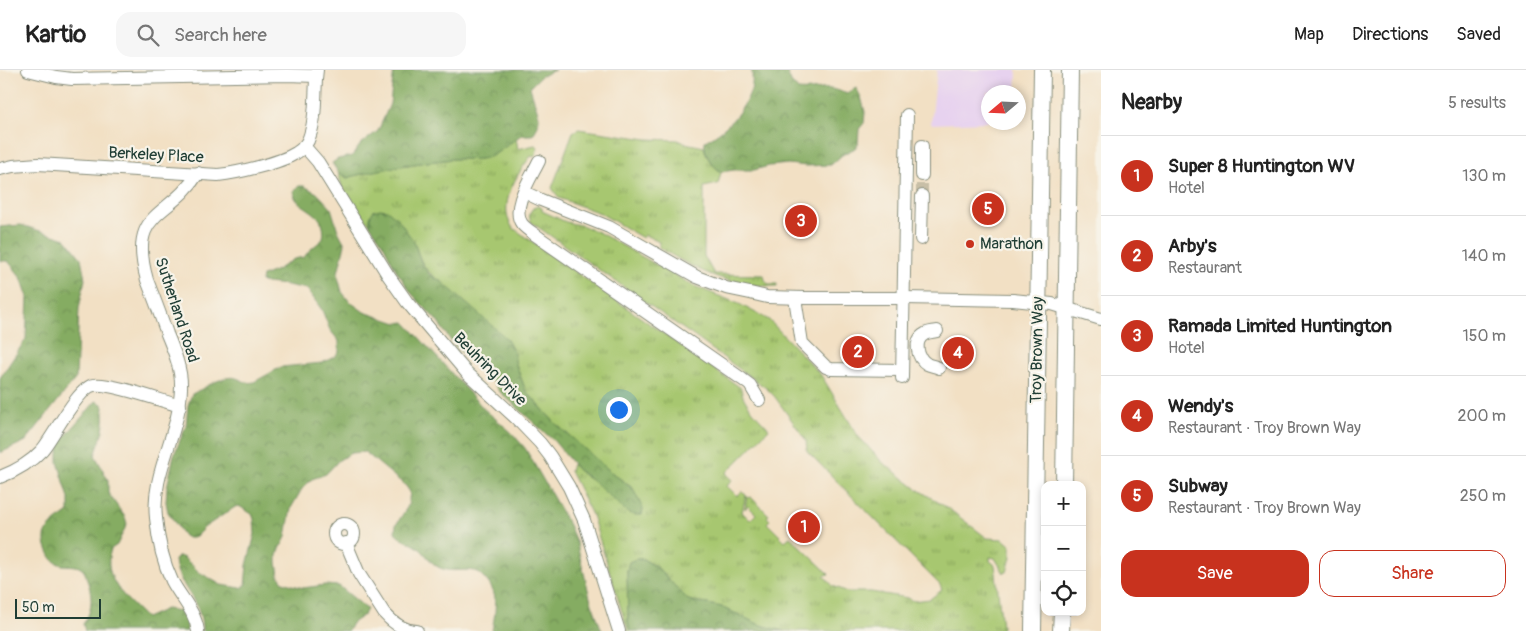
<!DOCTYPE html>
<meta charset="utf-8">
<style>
:root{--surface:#fff;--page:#f6f6f6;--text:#222;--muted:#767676;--line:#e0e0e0;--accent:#c8321e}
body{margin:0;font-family:Pangolin,sans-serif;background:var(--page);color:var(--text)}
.controls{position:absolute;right:15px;bottom:15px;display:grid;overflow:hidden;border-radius:10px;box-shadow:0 2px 8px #0003}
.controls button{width:45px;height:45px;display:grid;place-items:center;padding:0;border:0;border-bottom:1px solid var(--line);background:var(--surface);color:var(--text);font:25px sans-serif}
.compass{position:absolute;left:981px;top:15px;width:45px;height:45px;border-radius:50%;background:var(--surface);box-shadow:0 2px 8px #0003;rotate:251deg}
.scale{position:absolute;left:15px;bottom:12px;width:86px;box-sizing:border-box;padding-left:5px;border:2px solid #1f3d34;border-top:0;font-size:14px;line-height:18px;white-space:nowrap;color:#1f3d34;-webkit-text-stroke:4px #f7f3e8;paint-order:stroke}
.you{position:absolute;left:618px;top:339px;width:18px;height:18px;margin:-12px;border:4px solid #fff;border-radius:50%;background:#1a73e8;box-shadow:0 0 0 8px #1a73e833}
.badge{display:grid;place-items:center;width:32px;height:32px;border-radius:50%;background:var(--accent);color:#fff;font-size:16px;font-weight:700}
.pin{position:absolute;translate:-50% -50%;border:2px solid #fff;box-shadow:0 1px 5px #0006}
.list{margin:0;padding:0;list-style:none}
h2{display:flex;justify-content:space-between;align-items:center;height:65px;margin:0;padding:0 20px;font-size:21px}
h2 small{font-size:16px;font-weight:400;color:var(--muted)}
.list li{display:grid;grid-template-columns:32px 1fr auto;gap:15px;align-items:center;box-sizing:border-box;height:80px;padding:0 20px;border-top:1px solid var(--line)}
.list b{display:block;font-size:19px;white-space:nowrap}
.list p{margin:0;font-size:16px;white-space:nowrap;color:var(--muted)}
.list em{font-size:16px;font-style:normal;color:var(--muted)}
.actions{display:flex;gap:10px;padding:15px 20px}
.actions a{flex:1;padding:11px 0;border:1px solid var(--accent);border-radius:15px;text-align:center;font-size:18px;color:var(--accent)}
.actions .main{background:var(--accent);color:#fff}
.icon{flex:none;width:28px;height:28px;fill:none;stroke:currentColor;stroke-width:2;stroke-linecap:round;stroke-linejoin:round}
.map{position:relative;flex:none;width:1101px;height:561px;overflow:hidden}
header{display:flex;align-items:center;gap:30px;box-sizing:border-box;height:70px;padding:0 25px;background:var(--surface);border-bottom:1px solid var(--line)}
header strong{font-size:24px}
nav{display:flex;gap:28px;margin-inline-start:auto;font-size:18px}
.search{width:350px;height:45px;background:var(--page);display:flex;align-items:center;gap:12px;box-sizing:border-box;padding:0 18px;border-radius:15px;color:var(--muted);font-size:19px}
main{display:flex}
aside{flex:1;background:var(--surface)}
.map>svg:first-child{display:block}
.built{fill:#e7d2ef}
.grass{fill:url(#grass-tufts);stroke:#638252}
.forest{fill:url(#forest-crowns);stroke:#52744b}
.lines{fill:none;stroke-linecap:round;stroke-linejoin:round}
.minor-tunnel{stroke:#c8bfa7;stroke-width:12;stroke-dasharray:12 6;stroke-linecap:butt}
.minor-casing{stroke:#888e7c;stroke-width:14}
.major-casing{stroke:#888e7c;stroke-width:18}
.minor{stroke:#fff;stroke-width:12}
.major{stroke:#fff;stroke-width:16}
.poi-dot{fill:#c8321e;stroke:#f7f3e8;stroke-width:2}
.labels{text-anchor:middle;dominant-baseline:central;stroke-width:4.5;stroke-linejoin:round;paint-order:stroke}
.street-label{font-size:16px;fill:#1f3d34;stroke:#f7f3e8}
.poi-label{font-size:16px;fill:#1f3d34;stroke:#f7f3e8;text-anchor:start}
</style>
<header>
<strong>Kartio</strong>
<div class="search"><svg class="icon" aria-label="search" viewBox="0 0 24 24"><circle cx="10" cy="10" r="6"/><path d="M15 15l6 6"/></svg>Search here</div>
<nav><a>Map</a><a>Directions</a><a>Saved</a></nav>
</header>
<main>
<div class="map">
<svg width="1101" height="561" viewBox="0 0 1101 561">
<defs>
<pattern id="grass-tufts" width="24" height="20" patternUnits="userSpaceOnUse" patternTransform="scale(1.25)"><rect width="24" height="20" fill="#a7c76f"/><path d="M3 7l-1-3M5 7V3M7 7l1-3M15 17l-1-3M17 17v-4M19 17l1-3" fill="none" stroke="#87a35c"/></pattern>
<pattern id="forest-crowns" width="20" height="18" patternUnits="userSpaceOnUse" patternTransform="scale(1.25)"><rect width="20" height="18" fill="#85ac62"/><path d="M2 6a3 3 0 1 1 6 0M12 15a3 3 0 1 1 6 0" fill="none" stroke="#6c8d52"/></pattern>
</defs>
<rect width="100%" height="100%" fill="#f7f3e8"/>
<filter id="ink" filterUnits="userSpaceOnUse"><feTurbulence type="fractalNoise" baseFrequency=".02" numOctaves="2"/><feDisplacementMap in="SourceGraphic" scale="10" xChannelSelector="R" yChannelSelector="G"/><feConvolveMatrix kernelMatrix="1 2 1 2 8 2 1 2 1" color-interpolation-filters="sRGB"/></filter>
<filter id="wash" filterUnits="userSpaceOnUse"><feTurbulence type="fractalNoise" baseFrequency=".0096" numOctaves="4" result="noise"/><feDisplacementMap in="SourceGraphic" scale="20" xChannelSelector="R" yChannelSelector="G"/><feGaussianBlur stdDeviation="1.12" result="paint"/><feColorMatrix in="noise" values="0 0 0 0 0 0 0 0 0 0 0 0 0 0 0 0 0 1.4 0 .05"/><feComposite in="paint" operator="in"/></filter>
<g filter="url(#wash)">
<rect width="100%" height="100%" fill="#f2e0c4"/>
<polygon class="built" points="937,0 1017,0 1016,22 988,22 988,52 931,54"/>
<g class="grass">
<path d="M578 59 647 69 678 70 685 73 704 77C706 87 712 96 721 102L718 114 704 117V186L714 204 764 205 765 210 768 214H777V216C730 217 700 202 660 178L659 177V172L645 165 643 168 641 167 600 143 559 128 552 118 573 62Z"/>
<path d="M516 68 518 79 535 75 538 77 535 87 531 86C517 104 496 136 513 158L741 318C742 333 760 348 769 359L726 403 732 410 727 416 737 426 742 421 746 425 742 442 750 450 756 444 748 436 745 439 747 426 749 428 751 427 769 445 767 447 770 450 767 453 785 471 790 467 829 504 824 506 833 516 848 522H871L908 528 914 531 930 529 942 520 940 515 807 381 806 370 775 327 766 318 695 267 531 152 529 144 533 138 538 136 542 138V141L566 152 584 156 600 163 694 216 739 234 769 250 821 305 858 366 882 392 917 419 949 439 987 468 1003 469 1011 476V487L1007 502 1004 503 995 488 990 487V491L995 495 1002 557 1000 561H784L760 555 722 537 688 530 658 498 643 489H636L629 492 627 500 628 552 630 561H628L592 445 570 401 572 394C591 416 606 415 634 419L611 402 556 354 526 321 516 295 513 280 442 212C423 200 421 192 414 172L370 147V155L342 117 338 102 347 108C381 98 417 93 453 89 467 88 477 92 491 86 496 84 513 71 516 68Z"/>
</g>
<g class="forest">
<path d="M394 0H555L541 6 530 17 539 46C539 54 537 60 532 65H521L517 68C513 71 496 84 492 86 477 92 467 88 453 89 417 93 381 98 347 108L338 102 332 93 338 89 352 86 361 74 378 61 390 34Z"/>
<path d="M752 0H786L791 12 798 20C818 22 826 14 847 24L856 18 861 27 865 42 864 53 859 59 858 74 855 78 842 85 831 95 806 96 788 94 769 96 754 100H734L721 102C711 95 703 83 705 71 726 60 743 42 751 20 753 14 752 6 752 0Z"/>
<path d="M299 116H304L317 123 331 138 338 161 345 174 338 202V207L342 222 349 231 364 242 397 253 405 252 484 339 511 362 525 378 569 455 577 474 590 528 602 561H492C495 542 500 525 486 510 482 506 479 502 474 501 464 499 453 502 443 499 432 496 428 486 420 479 412 472 402 471 395 462L396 455 408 436 410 422 406 416 365 382 351 383 339 390 326 404 312 409 302 419 291 438 286 467 277 485V492L279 506 283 512 303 518 325 515 339 516 367 539 364 545 352 553 348 561H202C202 553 201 545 197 537 190 522 176 508 175 490L179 486 184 488 199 502 221 515 241 518 245 516 247 495 255 464 254 449 252 444 239 436 235 437 205 457 194 468H188L184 466 168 442 166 432 167 417 174 385 186 356 188 335 192 324C203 319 224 304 236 308 243 310 246 314 254 312L281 297 322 293 336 286 339 282V271L330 260 322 240 307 219 287 215 266 213 261 211 262 206 277 200 294 189 304 187 311 179 323 169C329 137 291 140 294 120Z"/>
<polygon points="380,139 387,140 398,149 414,172 421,192 429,204 442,212 506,268 513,280 516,295 526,321 556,354 611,402 633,419 643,439 642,445 635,445 628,443 595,413 578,400 554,371 499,321 486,302 462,283 451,271 438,252 412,224 396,200 383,174 370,155 370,147 373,141"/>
<polygon points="21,155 66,169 81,188 85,209 79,238 76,308 26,371 0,383 0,308 26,269 28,227 21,207 8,191 0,191 0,157"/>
<path d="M96 331 102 334C108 351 101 369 95 385L108 410V423L125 447 127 454 117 475 111 479C101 509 127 529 146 548L166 539 181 541 187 554V561H85L83 554C93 541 93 525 87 510 86 505 85 500 79 497 72 494 64 497 57 493 52 490 50 486 48 481 38 460 54 453 69 442V428L58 392V384L62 370Z"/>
<polygon points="636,489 643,489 658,498 688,530 722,537 760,555 784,561 630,561 628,552 627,500 629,492"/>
</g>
</g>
<g filter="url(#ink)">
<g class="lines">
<polyline class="minor-tunnel" points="922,126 922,105"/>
<defs>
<g id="minor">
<polyline points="28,0 56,7 72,9 287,5 316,6"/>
<polyline points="304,76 318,92 388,205 407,232 466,302 516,348 540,373 550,386 569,417 584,450 619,561"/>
<path d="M539 91C532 106 510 138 522 154 527 160 535 164 541 169L742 309 750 315 759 330"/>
<path d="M0 99 13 96 38 94 218 105C237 103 280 93 296 83 303 79 308 73 310 65 317 45 314 21 317 0"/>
<polyline points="922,105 922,76"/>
<polyline points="524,122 541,130 609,157 697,207 726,218 750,223 767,227 805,228 904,228 1013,230 1052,234 1101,249"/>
<polyline points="921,169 922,126"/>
<polyline points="795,228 802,273 826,297 831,299 902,300"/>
<path d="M937 261C933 262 928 262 925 264 913 270 917 288 927 294 931 296 935 296 939 298"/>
<polyline points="902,308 907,45"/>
<path d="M0 407C16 401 30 393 42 380 54 366 78 317 94 315 109 312 162 331 180 336"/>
<circle cx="344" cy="464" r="10"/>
<path d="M346 473 359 504 384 543C392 552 404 561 417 561"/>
<path d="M198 561C195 541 181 528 172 511 163 492 158 469 156 448 151 403 180 363 181 318 182 300 174 281 167 264 161 246 154 228 147 210 127 139 170 149 198 103"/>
</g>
<g id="major">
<polyline points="1064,415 1070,0"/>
<polyline points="1033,561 1042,0"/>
<polyline points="1061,561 1062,542"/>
</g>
</defs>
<use href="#minor" class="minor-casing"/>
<use href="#major" class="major-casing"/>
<use href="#minor" class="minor"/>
<use href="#major" class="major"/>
</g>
</g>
<circle class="poi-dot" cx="970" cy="174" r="5"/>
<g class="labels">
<g class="street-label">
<text transform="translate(156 85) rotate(3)">Berkeley Place</text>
<text transform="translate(177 240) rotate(72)">Sutherland Road</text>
<text transform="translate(1037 280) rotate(-89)">Troy Brown Way</text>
<text transform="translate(490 299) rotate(45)">Beuhring Drive</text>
</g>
<g class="poi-label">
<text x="980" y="174">Marathon</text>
</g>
</g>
</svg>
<div class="controls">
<button>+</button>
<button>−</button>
<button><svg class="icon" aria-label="locate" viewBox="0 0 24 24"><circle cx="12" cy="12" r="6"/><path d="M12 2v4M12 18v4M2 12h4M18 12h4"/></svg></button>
</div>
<svg class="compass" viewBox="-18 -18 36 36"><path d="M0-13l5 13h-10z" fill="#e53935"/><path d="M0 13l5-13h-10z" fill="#767676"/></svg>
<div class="scale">50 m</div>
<div class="you"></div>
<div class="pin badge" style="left:804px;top:457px">1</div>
<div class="pin badge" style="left:858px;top:282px">2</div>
<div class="pin badge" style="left:801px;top:151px">3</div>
<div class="pin badge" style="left:958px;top:283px">4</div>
<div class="pin badge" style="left:988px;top:139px">5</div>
</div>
<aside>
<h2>Nearby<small>5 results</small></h2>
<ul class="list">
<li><span class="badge">1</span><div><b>Super 8 Huntington WV</b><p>Hotel</p></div><em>130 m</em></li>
<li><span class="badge">2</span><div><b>Arby's</b><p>Restaurant</p></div><em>140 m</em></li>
<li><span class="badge">3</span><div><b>Ramada Limited Huntington</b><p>Hotel</p></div><em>150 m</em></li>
<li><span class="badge">4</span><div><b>Wendy's</b><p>Restaurant · Troy Brown Way</p></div><em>200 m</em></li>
<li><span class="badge">5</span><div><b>Subway</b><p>Restaurant · Troy Brown Way</p></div><em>250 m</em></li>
</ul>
<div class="actions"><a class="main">Save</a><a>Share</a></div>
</aside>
</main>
